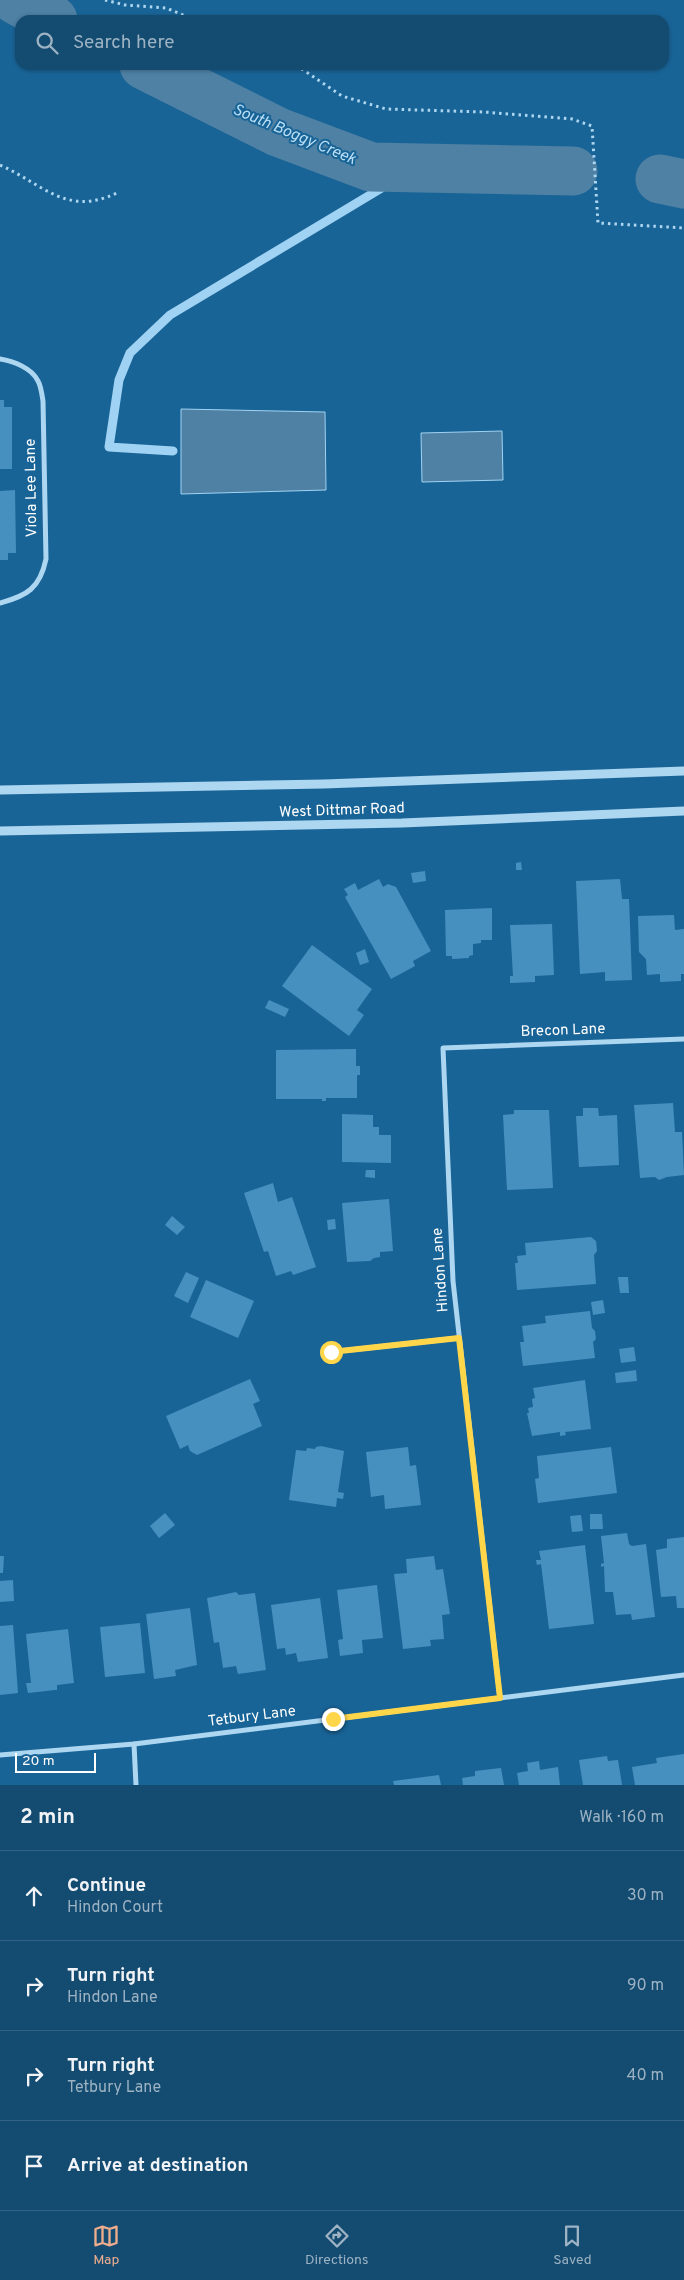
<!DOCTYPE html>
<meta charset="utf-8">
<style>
:root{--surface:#134b71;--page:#205579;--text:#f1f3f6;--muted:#9db3c3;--line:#326384;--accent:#eead8d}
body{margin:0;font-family:Overpass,sans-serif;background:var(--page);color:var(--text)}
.scale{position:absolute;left:15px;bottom:12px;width:81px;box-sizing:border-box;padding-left:5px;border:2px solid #fff;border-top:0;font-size:14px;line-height:18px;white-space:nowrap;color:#fff;-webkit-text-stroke:4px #196497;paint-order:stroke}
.stop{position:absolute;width:15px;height:15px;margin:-11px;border:4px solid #ffd54a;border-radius:50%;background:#fff}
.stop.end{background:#ffd54a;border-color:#fff;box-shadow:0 1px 5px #0008}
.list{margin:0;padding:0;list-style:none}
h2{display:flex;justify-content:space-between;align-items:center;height:65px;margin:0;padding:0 20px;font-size:21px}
h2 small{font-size:16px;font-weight:400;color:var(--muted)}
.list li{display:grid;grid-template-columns:32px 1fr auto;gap:15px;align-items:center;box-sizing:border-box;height:90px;padding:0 20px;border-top:1px solid var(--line)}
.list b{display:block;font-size:19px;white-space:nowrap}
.list p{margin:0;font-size:16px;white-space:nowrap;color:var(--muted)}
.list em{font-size:16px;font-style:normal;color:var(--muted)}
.icon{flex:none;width:28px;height:28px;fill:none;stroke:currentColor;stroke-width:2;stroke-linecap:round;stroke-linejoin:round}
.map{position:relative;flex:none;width:684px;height:1785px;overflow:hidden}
.search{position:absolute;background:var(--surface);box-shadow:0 1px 4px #0004;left:15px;right:15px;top:15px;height:55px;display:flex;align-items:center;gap:12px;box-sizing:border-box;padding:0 18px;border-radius:15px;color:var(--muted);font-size:19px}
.sheet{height:425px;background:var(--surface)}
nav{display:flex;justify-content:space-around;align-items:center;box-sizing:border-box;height:70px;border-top:1px solid var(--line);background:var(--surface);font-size:14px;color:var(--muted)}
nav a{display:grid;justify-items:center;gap:2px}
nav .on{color:var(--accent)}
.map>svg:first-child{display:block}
.water{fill:#4e81a4;stroke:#a0d3f3}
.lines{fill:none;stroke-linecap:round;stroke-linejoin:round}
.stream{stroke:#a0d3f3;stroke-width:9}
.river{stroke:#4e81a4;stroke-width:49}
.building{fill:#4690bf}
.path{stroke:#add6f1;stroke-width:3;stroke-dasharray:2.5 4;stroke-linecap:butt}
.minor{stroke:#add6f1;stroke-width:5}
.tertiary{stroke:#add6f1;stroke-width:9}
.route{stroke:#ffd54a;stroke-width:6}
.labels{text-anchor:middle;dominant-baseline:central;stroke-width:4;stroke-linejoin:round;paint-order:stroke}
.street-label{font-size:15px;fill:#fff;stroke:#196497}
.water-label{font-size:16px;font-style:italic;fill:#badff7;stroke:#196497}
</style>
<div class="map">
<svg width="684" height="1785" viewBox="0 0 684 1785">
<rect width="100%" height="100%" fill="#196497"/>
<g class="water">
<polygon points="181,409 325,412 326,490 181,494"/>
<polygon points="502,431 503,480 422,482 421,433"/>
</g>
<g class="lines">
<polyline class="stream" points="173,451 109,447 119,380 130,353 170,315 415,168"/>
<g class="river">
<polyline points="16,0 53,20"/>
<polyline points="144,65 278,132 371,167 573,171"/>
<polyline points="660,179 684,184"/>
</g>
</g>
<g class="building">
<polygon points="0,400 4,400 4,407 12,407 12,469 0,469"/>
<polygon points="15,490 16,553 8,553 8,560 0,560 0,491"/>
<polygon points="521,862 522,870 516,870 516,863"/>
<polygon points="425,871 426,881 413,883 411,873"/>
<polygon points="379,879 383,887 388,884 396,887 431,951 413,961 415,966 391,979 345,897 348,895 344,889 355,883 358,890"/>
<polygon points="620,879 622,899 629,899 632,980 605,981 605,972 580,974 576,881"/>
<polygon points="492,908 492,940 481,940 481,943 473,944 473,955 469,956 469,958 452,959 452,956 446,956 445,910"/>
<polygon points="674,915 675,930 684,929 684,974 681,974 681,981 660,982 660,974 647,975 646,959 639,952 638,916"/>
<polygon points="552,924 554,975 535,976 535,982 510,983 510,976 513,976 510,925"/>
<polygon points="312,945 372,989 357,1010 364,1015 349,1036 282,986"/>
<polygon points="365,949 369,962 360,965 356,953"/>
<polygon points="269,1000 289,1009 285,1017 265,1008"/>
<polygon points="356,1049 356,1066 360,1066 360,1075 357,1075 357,1098 326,1098 326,1101 322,1101 322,1099 276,1099 276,1050"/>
<polygon points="673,1103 675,1132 682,1132 684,1175 667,1177 659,1180 655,1177 640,1178 634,1105"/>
<polygon points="583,1108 598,1108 599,1116 617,1115 619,1165 579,1167 576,1116 583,1116"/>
<polygon points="514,1110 549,1110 553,1188 507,1190 503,1115 514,1114"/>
<polygon points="342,1114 373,1115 373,1127 379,1127 379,1135 391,1135 391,1163 342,1162"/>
<polygon points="366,1170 375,1170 375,1178 365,1177"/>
<polygon points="273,1183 278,1202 292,1197 316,1267 293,1275 291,1271 276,1276 268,1251 264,1252 244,1193"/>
<polygon points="389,1199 393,1251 380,1252 380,1257 374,1258 370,1261 347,1262 342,1203"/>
<polygon points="172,1216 185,1227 177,1235 165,1225"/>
<polygon points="335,1219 336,1229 328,1230 327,1220"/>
<polygon points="591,1237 596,1241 597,1251 594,1255 596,1284 517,1290 515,1263 518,1263 517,1256 526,1255 525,1243"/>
<polygon points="186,1272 199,1278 188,1303 174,1296"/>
<polygon points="618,1277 628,1277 629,1293 620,1293"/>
<polygon points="206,1280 254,1301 238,1338 190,1317"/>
<polygon points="603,1300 605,1313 593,1315 591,1302"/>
<polygon points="590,1311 592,1328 595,1331 596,1339 593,1342 595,1358 523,1366 520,1342 524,1342 522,1326 546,1323 545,1316"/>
<polygon points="634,1347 636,1361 621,1363 619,1349"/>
<polygon points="636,1370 637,1381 616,1383 615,1373"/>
<polygon points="250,1379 260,1401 253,1404 262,1426 197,1455 190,1451 188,1445 180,1449 166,1416"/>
<polygon points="585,1380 591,1429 565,1432 566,1435 560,1436 560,1432 532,1436 527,1413 529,1413 528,1408 533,1407 532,1399 535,1398 533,1388"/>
<polygon points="321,1446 344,1451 338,1492 344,1493 343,1499 337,1498 336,1507 289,1500 296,1450 306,1451 307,1448 315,1449 316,1447"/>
<polygon points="408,1447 410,1466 416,1465 421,1505 385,1509 384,1495 371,1497 366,1452"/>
<polygon points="611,1447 617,1493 538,1503 535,1479 539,1478 537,1456"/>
<polygon points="165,1513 175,1525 159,1538 150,1526"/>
<polygon points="590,1514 602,1514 603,1529 590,1529"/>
<polygon points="581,1515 583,1531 572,1532 570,1516"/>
<polygon points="627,1533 629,1544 632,1546 646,1544 655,1617 632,1620 631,1614 616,1615 613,1592 605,1592 604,1566 601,1567 601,1564 604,1563 601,1536"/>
<polygon points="684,1537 684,1608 677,1608 676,1596 661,1597 656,1550 667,1548 667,1539"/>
<polygon points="585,1545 594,1624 549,1629 541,1564 537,1565 536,1560 541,1560 539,1551"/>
<polygon points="0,1556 4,1556 3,1573 0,1573"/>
<polygon points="434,1556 436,1570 443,1569 450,1614 442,1615 444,1639 430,1640 431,1646 403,1649 394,1574 407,1573 406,1559"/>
<polygon points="13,1580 14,1601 0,1602 0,1581"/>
<polygon points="377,1585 383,1638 362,1640 363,1653 340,1656 338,1640 343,1639 337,1590"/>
<polygon points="236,1592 239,1595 255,1593 266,1670 238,1674 236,1666 223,1668 219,1642 214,1643 207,1598"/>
<polygon points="320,1598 328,1658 298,1662 296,1653 286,1655 285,1648 277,1649 271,1605"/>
<polygon points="190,1608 197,1665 175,1670 176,1676 154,1679 146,1614"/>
<polygon points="140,1623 145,1673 105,1677 100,1627"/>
<polygon points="13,1625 18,1693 0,1695 0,1626"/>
<polygon points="68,1629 74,1683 57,1685 57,1690 55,1690 28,1693 26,1683 31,1683 26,1634"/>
<polygon points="684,1754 684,1785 635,1785 632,1767 657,1763 656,1758"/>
<polygon points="607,1756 608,1761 618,1760 622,1785 583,1785 579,1760"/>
<polygon points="539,1761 540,1770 558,1767 560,1785 519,1785 517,1773 528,1771 527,1763"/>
<polygon points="501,1768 504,1785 463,1785 462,1778 475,1776 475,1771"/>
<polygon points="439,1775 441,1785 394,1785 393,1781"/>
</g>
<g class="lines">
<g class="path">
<polyline points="105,0 125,5 166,8 195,20"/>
<polyline points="296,65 342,96 386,109 484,112 572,119 592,126 598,223 684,228"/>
<path d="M0 165C43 184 66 217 117 193"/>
</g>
<g class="minor">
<path d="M0 359C13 361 32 368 38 381 41 386 42 395 43 401L46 559C40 588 27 596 0 603"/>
<polyline points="331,1352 459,1338"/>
<polyline points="500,1698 453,1281 443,1048 684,1039"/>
<polyline points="134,1744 136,1785"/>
<polyline points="0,1755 134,1744 684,1675"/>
</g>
<g class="tertiary">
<polyline points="0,790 324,784 684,771"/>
<polyline points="0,831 402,823 684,811"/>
</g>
</g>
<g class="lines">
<polyline class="route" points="331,1352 459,1338 500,1698 333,1719"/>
</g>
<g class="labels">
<g class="street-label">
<text transform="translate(32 488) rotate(-91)">Viola Lee Lane</text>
<text transform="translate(342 811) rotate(-2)">West Dittmar Road</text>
<text transform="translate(563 1031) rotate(-2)">Brecon Lane</text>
<text transform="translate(441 1270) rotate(-94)">Hindon Lane</text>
<text transform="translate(252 1717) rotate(-7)">Tetbury Lane</text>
</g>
<g class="water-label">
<text transform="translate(294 135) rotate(23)">South Boggy Creek</text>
</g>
</g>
</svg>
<div class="scale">20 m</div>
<div class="stop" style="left:331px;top:1352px"></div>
<div class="stop end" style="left:333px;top:1719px"></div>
<div class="search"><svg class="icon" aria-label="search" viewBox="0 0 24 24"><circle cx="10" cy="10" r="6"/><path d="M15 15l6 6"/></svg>Search here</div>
</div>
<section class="sheet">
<h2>2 min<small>Walk · 160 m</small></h2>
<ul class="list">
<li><svg class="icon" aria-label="ahead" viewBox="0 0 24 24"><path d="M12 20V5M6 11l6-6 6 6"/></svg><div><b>Continue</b><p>Hindon Court</p></div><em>30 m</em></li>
<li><svg class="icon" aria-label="right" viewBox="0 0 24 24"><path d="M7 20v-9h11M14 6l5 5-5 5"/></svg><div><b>Turn right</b><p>Hindon Lane</p></div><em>90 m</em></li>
<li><svg class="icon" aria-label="right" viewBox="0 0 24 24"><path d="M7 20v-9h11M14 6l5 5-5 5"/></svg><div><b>Turn right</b><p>Tetbury Lane</p></div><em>40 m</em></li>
<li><svg class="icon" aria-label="arrive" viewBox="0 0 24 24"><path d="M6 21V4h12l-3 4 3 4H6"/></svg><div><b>Arrive at destination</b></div></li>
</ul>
</section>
<nav>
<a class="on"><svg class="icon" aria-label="map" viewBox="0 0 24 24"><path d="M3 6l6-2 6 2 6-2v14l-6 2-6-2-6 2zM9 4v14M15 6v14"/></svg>Map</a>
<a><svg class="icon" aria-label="directions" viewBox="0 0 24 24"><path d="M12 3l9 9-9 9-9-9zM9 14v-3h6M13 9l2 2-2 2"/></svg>Directions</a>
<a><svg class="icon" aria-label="saved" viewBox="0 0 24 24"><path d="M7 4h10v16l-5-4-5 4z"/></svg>Saved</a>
</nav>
